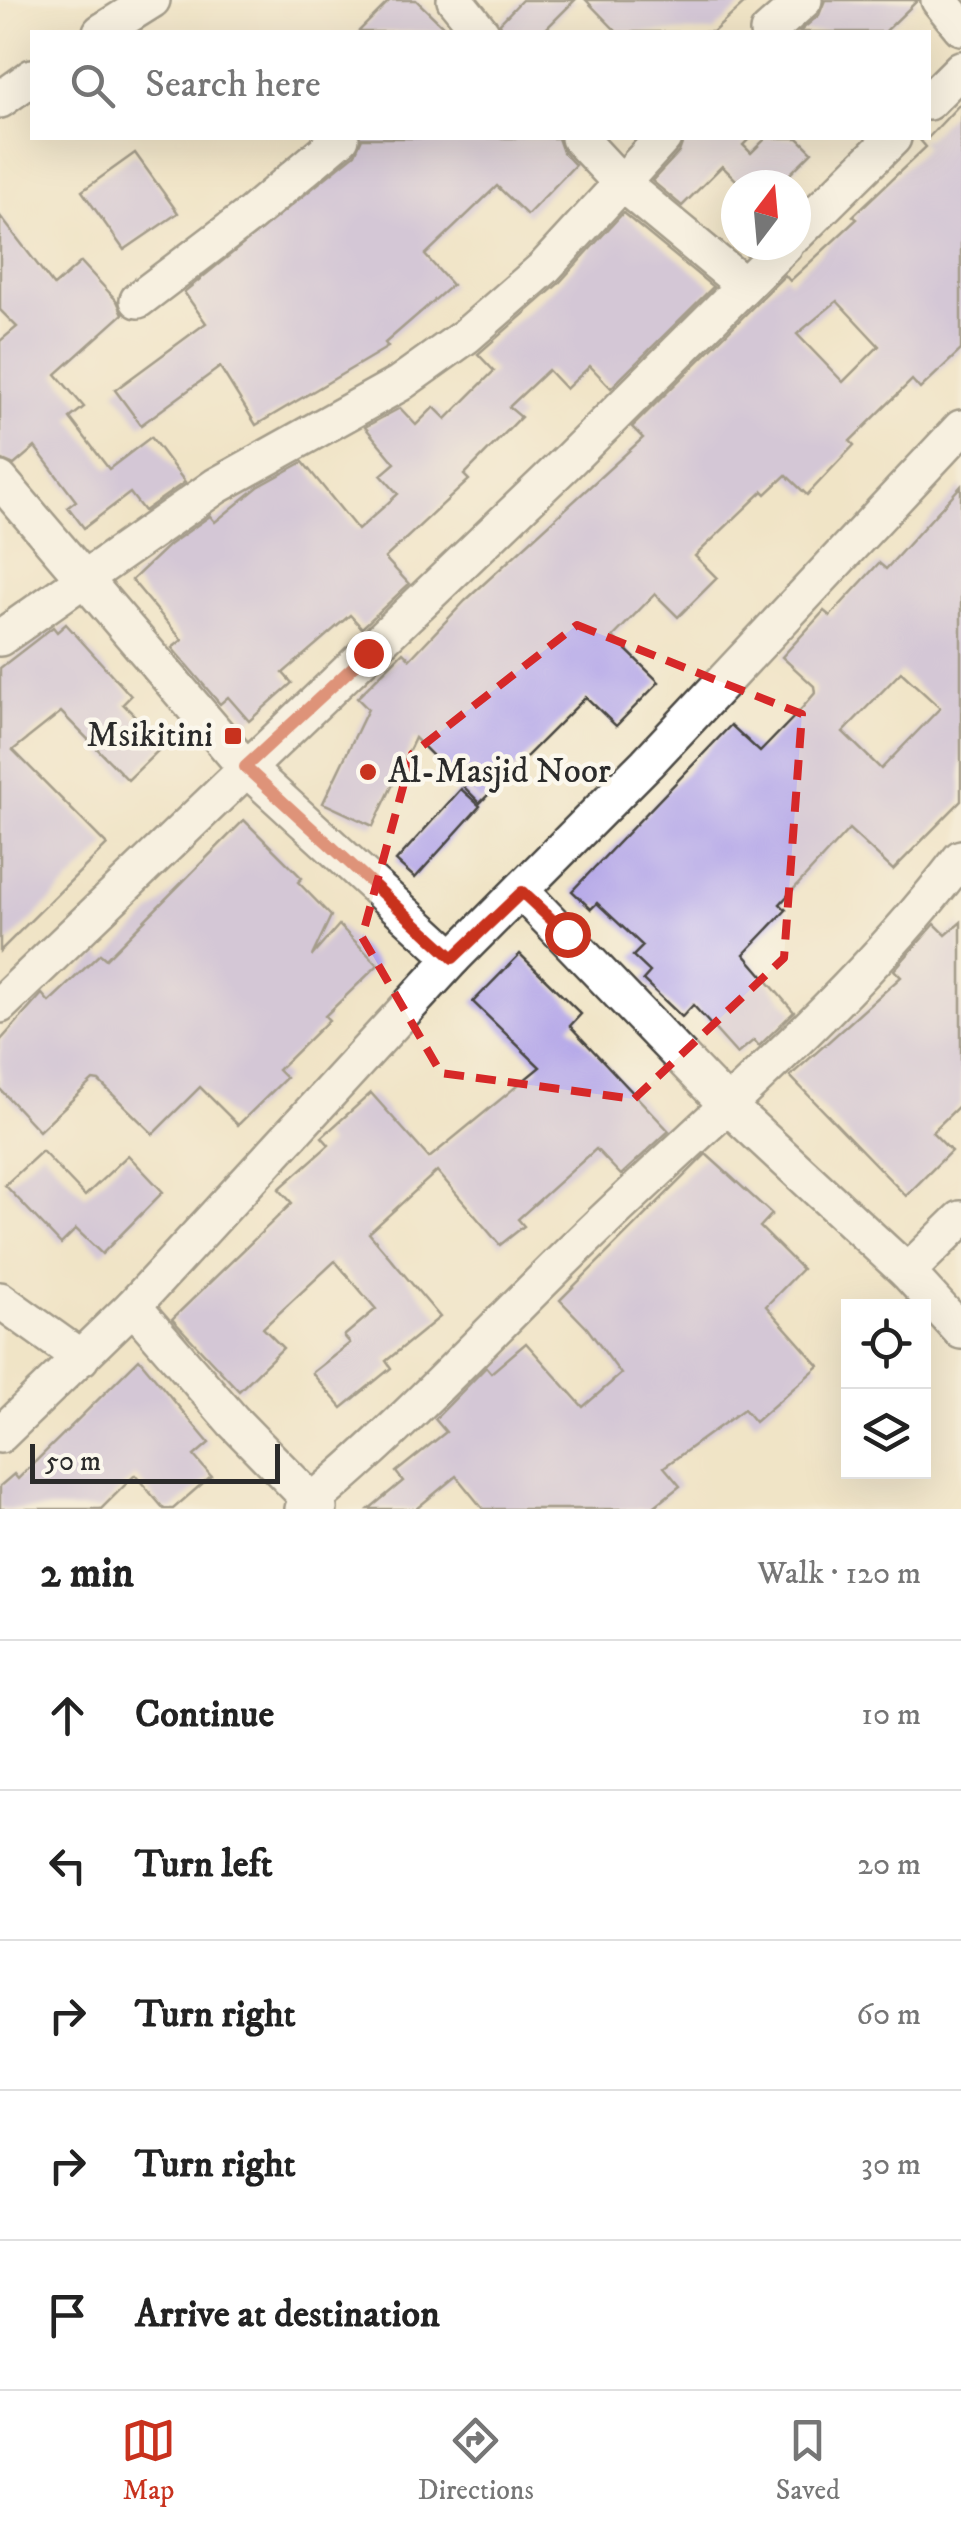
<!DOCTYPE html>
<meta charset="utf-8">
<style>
:root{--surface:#fff;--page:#f6f6f6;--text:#222;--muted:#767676;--line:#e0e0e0;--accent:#c8321e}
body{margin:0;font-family:"IM FELL DW Pica",serif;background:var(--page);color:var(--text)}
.controls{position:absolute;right:30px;bottom:30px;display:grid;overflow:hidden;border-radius:0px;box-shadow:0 10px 40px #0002}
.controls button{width:90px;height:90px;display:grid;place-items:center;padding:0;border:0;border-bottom:2px solid var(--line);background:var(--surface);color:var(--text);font:50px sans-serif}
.compass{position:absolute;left:721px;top:170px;width:90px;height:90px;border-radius:50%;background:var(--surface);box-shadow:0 10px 40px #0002;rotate:16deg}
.scale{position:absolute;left:30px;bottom:25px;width:250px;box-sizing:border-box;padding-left:10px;border:5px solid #2b2b2b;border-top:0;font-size:28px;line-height:35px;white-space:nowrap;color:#2b2b2b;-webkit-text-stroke:8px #fbf7ec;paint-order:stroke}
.stop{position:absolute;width:30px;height:30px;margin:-22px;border:8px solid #c8321e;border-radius:50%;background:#fff}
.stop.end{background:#c8321e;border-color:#fff;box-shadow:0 2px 10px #0008}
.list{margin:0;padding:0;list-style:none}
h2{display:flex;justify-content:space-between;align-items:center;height:130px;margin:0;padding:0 40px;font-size:42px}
h2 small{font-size:32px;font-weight:400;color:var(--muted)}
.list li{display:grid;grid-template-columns:65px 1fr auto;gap:30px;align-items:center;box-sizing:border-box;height:150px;padding:0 40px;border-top:2px solid var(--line)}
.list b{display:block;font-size:38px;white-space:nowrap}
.list em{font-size:32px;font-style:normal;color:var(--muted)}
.icon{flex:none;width:55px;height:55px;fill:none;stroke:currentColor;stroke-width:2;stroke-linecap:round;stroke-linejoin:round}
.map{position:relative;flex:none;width:961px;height:1509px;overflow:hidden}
.search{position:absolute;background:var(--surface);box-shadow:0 10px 40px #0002;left:30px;right:30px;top:30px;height:110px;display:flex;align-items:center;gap:25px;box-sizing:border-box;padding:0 35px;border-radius:0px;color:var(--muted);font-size:38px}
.sheet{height:880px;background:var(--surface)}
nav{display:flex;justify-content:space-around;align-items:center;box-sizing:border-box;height:140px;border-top:2px solid var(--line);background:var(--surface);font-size:28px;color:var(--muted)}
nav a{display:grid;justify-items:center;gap:5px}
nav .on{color:var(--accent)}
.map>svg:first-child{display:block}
.building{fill:#b2a5e8;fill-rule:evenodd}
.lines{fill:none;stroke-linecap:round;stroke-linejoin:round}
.minor-casing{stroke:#494742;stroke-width:40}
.minor{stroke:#fff;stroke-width:35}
.route{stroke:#c8321e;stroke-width:12}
.marked{fill:none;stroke:#d62828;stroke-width:8;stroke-dasharray:20 12;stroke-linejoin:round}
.poi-dot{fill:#c8321e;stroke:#fbf7ec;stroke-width:4}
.labels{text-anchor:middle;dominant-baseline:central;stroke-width:9;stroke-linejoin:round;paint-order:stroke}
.poi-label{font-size:35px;fill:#2b2b2b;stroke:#fbf7ec;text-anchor:end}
</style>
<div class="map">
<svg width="961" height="1509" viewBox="0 0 961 1509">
<rect width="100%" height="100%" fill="#fbf7ec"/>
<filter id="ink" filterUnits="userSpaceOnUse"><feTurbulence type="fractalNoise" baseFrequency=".01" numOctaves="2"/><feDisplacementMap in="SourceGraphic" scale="20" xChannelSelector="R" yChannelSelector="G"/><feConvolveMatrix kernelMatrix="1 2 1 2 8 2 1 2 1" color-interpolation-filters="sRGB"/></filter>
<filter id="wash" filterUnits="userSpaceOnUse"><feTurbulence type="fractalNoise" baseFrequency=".0048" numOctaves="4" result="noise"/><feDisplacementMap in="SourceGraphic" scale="40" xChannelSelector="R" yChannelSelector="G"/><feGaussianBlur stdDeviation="2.25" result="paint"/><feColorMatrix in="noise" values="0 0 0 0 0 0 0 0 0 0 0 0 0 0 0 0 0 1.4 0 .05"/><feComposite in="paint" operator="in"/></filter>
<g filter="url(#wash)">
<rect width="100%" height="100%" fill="#f0e4c6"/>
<g id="blocks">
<g class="building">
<polygon points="390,0 416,0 449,32 358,32"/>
<polygon points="522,0 575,0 543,32 502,32 500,23"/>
<polygon points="586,0 748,0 713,32 617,32"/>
<polygon points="825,0 918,0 885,32 799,32 819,15"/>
<path d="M961 103V350L920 389 912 380 850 441 854 445 807 495 786 475 766 494 763 491 695 556 717 578 678 617 655 594 613 637 659 682 616 726 586 697 480 803 415 738 373 826 323 803 368 709 357 698 403 652 410 659 465 601 643 438 632 427 785 275 790 281 857 219 853 216 926 147 920 140 928 138ZM837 301 879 346 843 382 797 334Z"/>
<polygon points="362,138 558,138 563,152 575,165 527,215 497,186 425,255 452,285 385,343 388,347 256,425 220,367 141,425 115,390 206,323 184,292 355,154"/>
<polygon points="684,138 750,138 743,145 751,153 766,138 798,138 812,152 779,185 741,185 722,166 682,206 652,181 679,152"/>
<polygon points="135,153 178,213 124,250 82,191"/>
<polygon points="623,213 713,287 611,388 590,366 566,389 548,370 509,407 521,417 464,475 469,480 385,558 409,584 362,628 350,615 283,673 292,683 249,721 228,697 220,704 172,648 182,640 132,580 169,545 210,516 215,522 258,487 303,462 358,530 398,494 381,475 395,463 365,427 400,408 416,425 434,407 446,419 494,371 478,354 558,284"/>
<polygon points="0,216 54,286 81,262 117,301 123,314 56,374 84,407 70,418 109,469 151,437 185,482 144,511 130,493 84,528 68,507 76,501 35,447 14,465 0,459 0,341 17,327 0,310"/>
<path d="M961 486V801L893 870 849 829 780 904 786 910 744 954 794 1012 759 1046 754 1040 737 1054 693 1005 682 1017 643 980 650 972 633 956 643 946 597 903 591 909 572 891 731 725 760 752 797 714 815 693 814 686 782 657 824 611 830 616 879 563 886 569ZM901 672 940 708 881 769 843 732Z"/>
<polygon points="66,624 131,696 123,704 164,745 128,780 61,712 13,750 107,845 0,951 0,668 53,627 57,632"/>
<polygon points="461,789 480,806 415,878 396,861"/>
<polygon points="244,820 302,878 298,882 331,916 312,956 339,925 378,965 325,1016 329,1020 278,1070 286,1078 238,1125 200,1087 153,1134 99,1081 93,1080 39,1131 0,1089 0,1041 42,994 49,1002 100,954 106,959"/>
<polygon points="961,922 961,1104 932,1132 951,1151 906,1196 790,1076 901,977 894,970 935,924 946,935"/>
<polygon points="520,954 581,1014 570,1026 669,1131 621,1175 596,1149 518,1219 524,1226 500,1245 437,1171 369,1233 440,1317 386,1361 391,1368 342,1408 312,1373 350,1343 344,1336 376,1309 335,1261 263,1328 283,1348 239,1391 172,1319 292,1203 279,1189 329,1145 322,1137 371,1093 429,1158 540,1067 473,1002"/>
<polygon points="42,1151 85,1196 128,1155 163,1192 102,1254 76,1229 61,1244 5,1185"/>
<polygon points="706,1154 772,1214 760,1227 802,1269 766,1306 819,1366 755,1422 744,1409 664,1467 680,1486 651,1509 483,1509 456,1476 416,1509 369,1509 403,1481 396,1472 446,1432 435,1419 486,1367 491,1373 526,1343 583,1407 621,1374 587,1328 560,1300"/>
<polygon points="139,1359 209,1443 194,1456 211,1476 173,1509 164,1509 135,1475 101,1509 0,1509 0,1486 14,1474 18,1479"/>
</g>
</g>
</g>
<g filter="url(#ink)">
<use href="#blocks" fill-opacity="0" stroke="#494742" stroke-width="2.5"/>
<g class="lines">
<defs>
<g id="minor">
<polyline points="455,0 481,32"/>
<polyline points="939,0 961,27"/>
<polyline points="101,32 152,0"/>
<polyline points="768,32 804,0"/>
<polyline points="0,100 32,77"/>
<polyline points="928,102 961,69"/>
<polyline points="579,138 621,183 744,285"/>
<polyline points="796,234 893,138"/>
<polyline points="138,300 250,215 341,138"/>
<polyline points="0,480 245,767 453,958"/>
<polyline points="0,638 216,486 399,384 466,336 544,268 663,138"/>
<polyline points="522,892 729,1107 907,1272 961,1331"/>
<polyline points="0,1005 568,461 785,245"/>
<polyline points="907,1272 961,1219"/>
<polyline points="0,1300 81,1358"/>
<polyline points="133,1306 233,1421 319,1509"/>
<polyline points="0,1435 133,1306 453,958 647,763 961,428"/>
<path d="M303 1509C405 1426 493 1327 588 1236 715 1114 853 999 961 858"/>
</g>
</defs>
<use href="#minor" class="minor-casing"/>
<use href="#minor" class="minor"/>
</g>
</g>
<g class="lines" filter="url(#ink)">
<polyline class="route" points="368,653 245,767 453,958 522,892 567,934"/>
</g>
<path d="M0 0H961V1509H0ZM577 625 802 714 784 958 634 1099 441 1073 362 937 412 754Z" fill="#f0e4c6" fill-opacity=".55" fill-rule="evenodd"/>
<path class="marked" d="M577 625 802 714 784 958 634 1099 441 1073 362 937 412 754Z"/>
<g class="poi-dot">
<rect x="223" y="726" width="20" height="20" rx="5"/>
<circle cx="368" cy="772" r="10"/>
</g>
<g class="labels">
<g class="poi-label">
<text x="213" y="736">Msikitini</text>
<text x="388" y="772" text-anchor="start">Al-Masjid Noor</text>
</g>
</g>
</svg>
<div class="controls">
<button><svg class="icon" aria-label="locate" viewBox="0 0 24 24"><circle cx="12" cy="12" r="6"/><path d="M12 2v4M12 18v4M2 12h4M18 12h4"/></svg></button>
<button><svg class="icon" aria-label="layers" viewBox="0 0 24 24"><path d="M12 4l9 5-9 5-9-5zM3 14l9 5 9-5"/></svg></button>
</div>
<svg class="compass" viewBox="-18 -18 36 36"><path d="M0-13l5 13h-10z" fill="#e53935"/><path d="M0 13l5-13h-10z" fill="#767676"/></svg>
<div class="scale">50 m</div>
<div class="stop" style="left:567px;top:934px"></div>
<div class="stop end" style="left:368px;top:653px"></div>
<div class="search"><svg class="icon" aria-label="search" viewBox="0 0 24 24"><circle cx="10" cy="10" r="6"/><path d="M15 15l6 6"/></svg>Search here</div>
</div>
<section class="sheet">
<h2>2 min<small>Walk · 120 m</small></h2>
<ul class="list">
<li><svg class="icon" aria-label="ahead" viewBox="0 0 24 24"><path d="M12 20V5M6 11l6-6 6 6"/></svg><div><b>Continue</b></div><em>10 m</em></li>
<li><svg class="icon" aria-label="left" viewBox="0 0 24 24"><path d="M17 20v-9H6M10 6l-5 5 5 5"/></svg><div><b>Turn left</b></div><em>20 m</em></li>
<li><svg class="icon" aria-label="right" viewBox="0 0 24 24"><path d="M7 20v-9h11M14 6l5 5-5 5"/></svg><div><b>Turn right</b></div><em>60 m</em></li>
<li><svg class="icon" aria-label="right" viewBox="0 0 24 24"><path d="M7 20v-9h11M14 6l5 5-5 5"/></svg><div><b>Turn right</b></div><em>30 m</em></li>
<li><svg class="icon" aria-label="arrive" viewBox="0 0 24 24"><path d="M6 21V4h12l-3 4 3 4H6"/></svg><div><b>Arrive at destination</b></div></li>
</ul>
</section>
<nav>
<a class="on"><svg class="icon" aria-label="map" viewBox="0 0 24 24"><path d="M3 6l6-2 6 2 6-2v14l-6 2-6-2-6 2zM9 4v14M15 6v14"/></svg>Map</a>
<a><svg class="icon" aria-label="directions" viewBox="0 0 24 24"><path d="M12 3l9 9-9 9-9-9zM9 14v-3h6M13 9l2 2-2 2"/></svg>Directions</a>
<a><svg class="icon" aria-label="saved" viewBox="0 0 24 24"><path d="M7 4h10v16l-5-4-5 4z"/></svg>Saved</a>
</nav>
